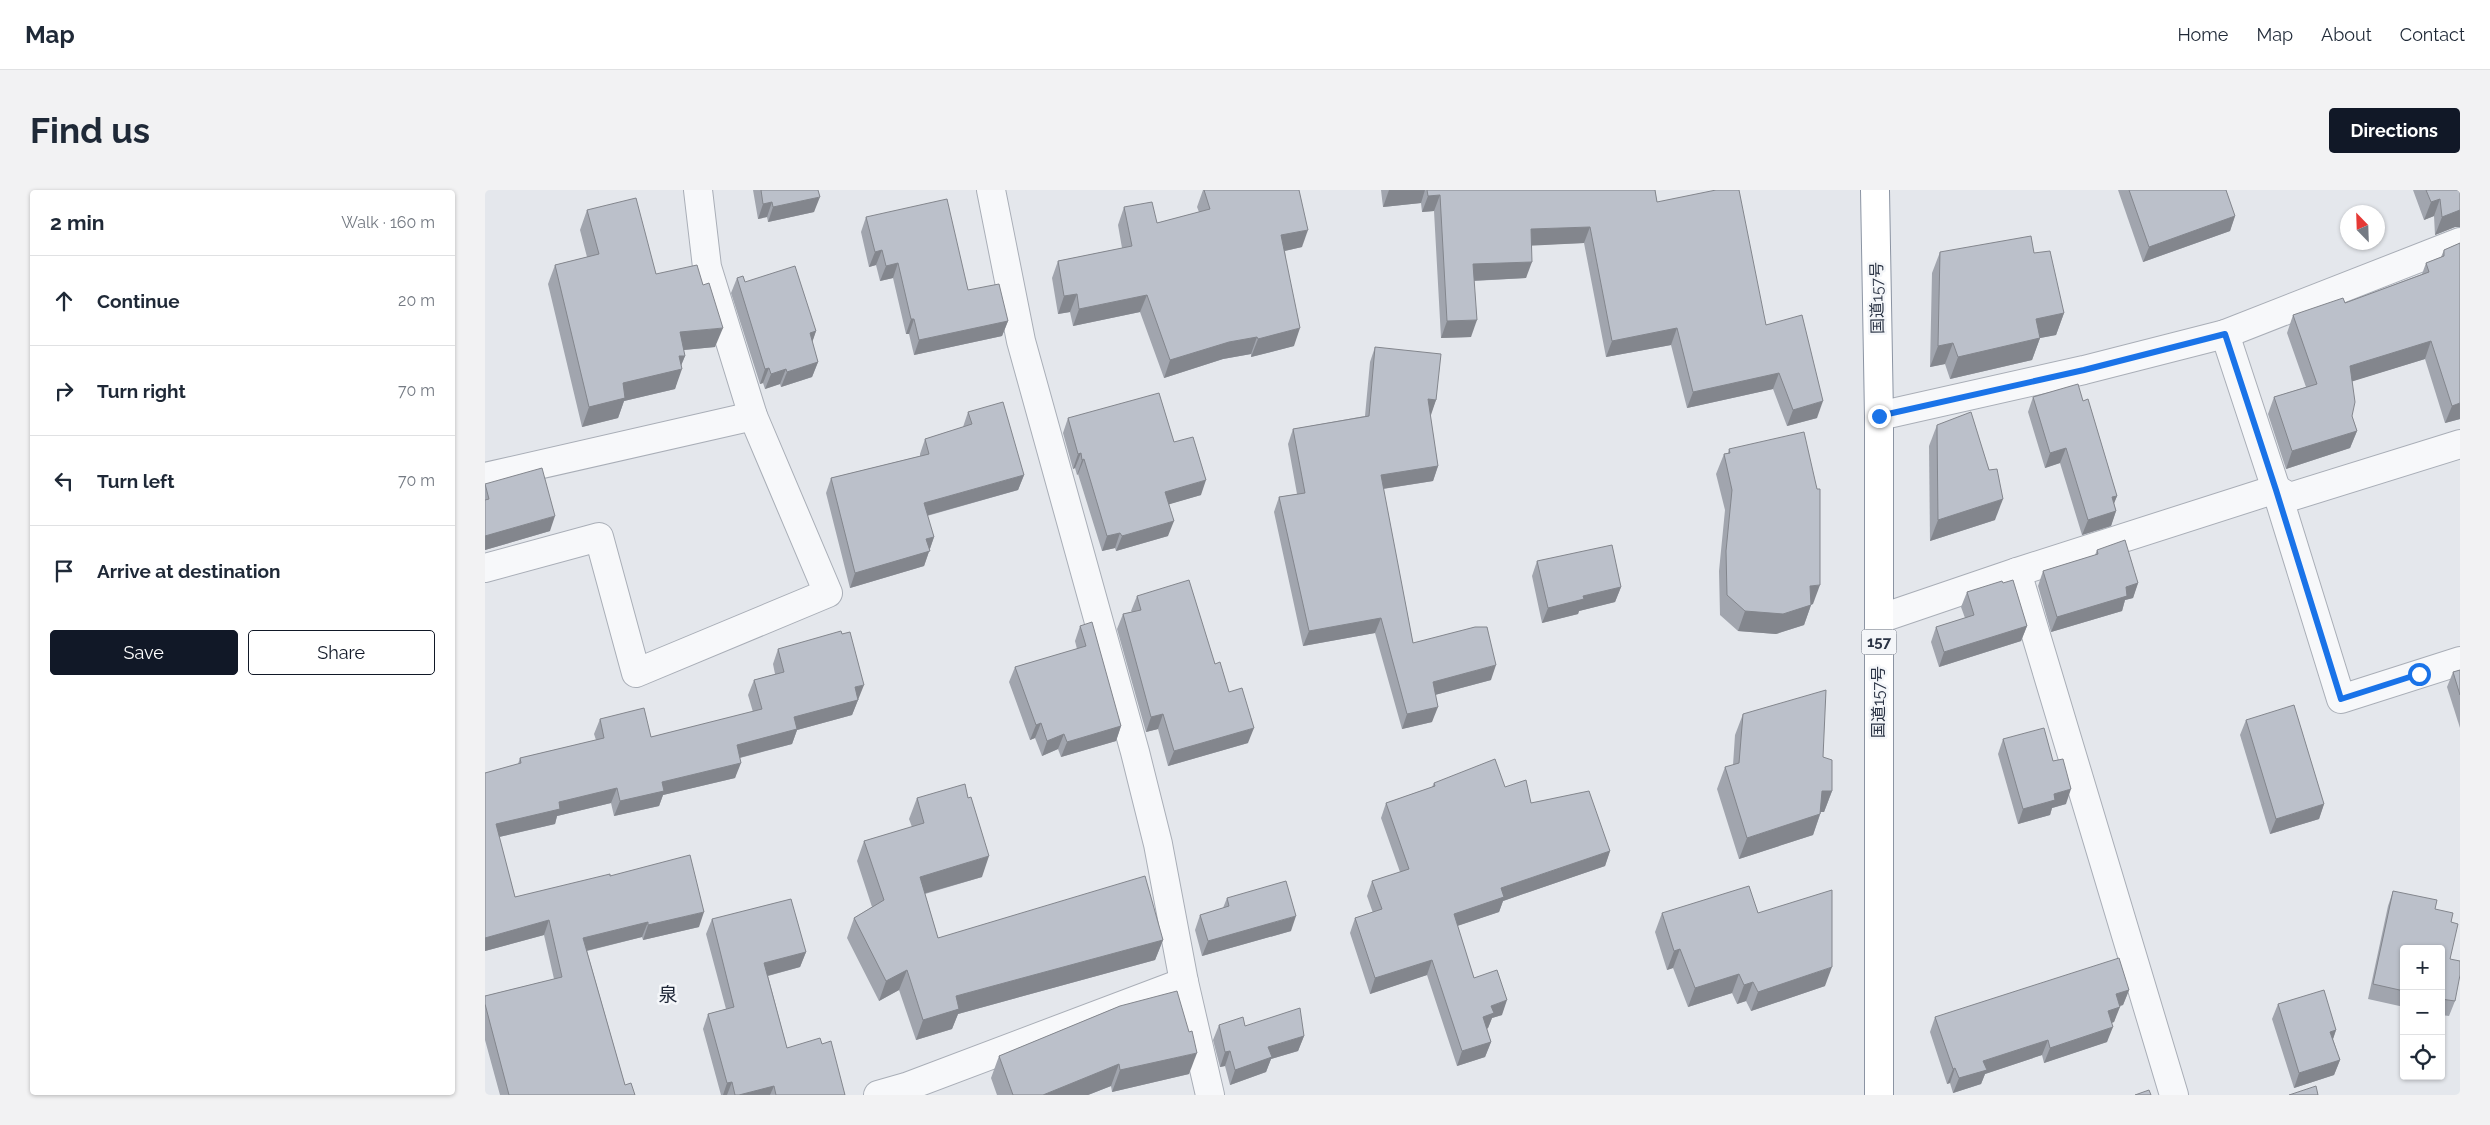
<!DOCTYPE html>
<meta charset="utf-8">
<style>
:root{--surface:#fff;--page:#f2f2f3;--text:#1f2937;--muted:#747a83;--line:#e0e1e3;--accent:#111827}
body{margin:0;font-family:Raleway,"Noto Sans JP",sans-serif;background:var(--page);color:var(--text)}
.controls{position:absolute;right:15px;bottom:15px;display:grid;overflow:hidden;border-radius:5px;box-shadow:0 1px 4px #0004}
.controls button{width:45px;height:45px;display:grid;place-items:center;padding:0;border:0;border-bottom:1px solid var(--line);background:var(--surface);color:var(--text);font:25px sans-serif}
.compass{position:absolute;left:1855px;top:15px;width:45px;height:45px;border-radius:50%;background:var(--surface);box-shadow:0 1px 4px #0004;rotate:337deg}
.stop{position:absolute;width:15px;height:15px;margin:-11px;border:4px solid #1a73e8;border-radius:50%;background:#fff}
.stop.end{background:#1a73e8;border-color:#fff;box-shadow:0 1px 5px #0008}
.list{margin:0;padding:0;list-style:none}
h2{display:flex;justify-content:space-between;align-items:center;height:65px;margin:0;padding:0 20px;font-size:21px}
h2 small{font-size:16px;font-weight:400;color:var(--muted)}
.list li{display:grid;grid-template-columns:32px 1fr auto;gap:15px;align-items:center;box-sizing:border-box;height:90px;padding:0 20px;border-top:1px solid var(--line)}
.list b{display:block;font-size:19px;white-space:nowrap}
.list em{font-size:16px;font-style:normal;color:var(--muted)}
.actions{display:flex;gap:10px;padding:15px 20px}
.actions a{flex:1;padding:11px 0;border:1px solid var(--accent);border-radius:5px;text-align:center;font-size:18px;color:var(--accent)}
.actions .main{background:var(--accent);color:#fff}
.icon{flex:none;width:28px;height:28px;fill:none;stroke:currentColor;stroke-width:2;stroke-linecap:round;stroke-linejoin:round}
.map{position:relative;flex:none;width:1975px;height:905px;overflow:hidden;border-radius:5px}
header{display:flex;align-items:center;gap:30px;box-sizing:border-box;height:70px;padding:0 25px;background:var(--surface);border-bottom:1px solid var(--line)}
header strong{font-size:24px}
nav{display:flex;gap:28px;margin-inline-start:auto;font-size:18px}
.intro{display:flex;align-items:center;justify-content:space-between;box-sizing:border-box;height:120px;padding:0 30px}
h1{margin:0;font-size:35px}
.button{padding:12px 22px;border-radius:5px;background:var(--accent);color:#fff;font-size:18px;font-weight:700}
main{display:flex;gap:30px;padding:0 30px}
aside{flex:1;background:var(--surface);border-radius:5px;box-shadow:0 1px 4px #0004}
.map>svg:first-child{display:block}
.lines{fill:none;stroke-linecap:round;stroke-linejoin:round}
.minor-casing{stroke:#a9aeb7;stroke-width:30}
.trunk-casing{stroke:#8b94a3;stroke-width:30}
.minor{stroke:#f7f8fa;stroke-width:28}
.trunk{stroke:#fff;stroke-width:28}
.wall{fill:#a1a5ae}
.shaded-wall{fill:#83868d}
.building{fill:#bbc0ca;stroke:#83868d}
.route{stroke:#1a73e8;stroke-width:6}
.labels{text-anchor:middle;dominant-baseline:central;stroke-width:5;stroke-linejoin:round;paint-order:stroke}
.shield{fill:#f4f6f9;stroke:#676e7b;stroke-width:1}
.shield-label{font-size:15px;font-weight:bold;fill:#2b3445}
.street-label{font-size:16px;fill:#2b3445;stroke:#f4f6f9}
.quarter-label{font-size:19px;fill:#1d2536;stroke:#f4f6f9}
</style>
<header>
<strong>Map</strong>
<nav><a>Home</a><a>Map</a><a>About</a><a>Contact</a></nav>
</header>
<div class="intro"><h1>Find us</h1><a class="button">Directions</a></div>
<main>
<aside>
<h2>2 min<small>Walk · 160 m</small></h2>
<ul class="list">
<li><svg class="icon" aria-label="ahead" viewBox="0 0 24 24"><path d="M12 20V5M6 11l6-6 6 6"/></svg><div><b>Continue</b></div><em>20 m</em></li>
<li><svg class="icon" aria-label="right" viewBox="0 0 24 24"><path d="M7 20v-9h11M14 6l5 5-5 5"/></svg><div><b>Turn right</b></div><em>70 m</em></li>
<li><svg class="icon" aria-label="left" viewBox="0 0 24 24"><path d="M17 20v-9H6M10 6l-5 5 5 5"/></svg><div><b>Turn left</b></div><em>70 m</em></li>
<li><svg class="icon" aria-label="arrive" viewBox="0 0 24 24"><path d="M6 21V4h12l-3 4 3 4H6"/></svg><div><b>Arrive at destination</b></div></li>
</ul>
<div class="actions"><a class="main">Save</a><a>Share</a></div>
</aside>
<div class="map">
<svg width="1975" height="905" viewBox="0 0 1975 905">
<rect width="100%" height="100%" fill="#e4e7ec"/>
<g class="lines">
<defs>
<g id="minor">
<polyline points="506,0 536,151 650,562 673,654 699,792 725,905"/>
<polyline points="1740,144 1791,299 1856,509 1975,471"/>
<polyline points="1394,226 1599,180 1740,144 1975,52"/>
<polyline points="0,287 268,226"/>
<polyline points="0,378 114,347 151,483 343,403 268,226 222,77 213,0"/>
<polyline points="1532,382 1689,905"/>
<polyline points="1394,429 1532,382 1791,299 1805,307 1975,254"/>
<polyline points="393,905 421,897 699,792"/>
</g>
<polyline id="trunk" points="1390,0 1394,226 1394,905"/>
</defs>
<use href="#minor" class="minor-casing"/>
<use href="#trunk" class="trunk-casing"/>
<use href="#minor" class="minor"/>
<use href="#trunk" class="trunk"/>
</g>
<g class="wall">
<polygon points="268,0 333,0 329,22 283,32 282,27 273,29"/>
<polygon points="718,0 814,0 817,57 800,61 809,156 766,167 766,164 738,169 679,188 655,122 588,136 585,122 573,124 567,88 573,71 637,58 633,35 639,17 672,33 714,22 712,17"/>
<polygon points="896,0 1170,0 1172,12 1281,135 1332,228 1302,236 1288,199 1202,218 1186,155 1121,167 1099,53 1047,55 1041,88 989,91 986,147 956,148 949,21 937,22 936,13 898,17"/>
<polygon points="1633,0 1741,0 1750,26 1745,41 1658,72"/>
<polygon points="1928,0 1975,0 1975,37 1970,37 1950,45 1949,26 1939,30"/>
<polygon points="102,20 171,84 230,157 198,160 200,166 196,176 190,199 139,211 133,228 97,237 63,94 70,75 102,67 95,40"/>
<polygon points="381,27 483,100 523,131 517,146 429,165 424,144 421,144 408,88 395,91 391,75 384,77 376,42"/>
<polygon points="1975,53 1975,229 1960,233 1940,169 1867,191 1867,226 1872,241 1865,258 1801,279 1783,224 1789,207 1821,197 1802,143 1808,125 1860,113 1937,84 1941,73 1956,67 1959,60"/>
<polygon points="1455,62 1549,63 1579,123 1571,145 1555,148 1547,170 1465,189 1460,174 1445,177 1447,83"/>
<polygon points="252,88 260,92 331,141 327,152 333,172 327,187 296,197 295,194 280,199 278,193 275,194 246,103"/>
<polygon points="890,157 951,210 945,225 953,276 948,291 898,299 928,453 1006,490 950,505 947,532 917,539 890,443 818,456 789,322 794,307 812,304 803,254 808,239 880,226 885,172"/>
<polygon points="1548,207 1632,306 1629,313 1631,321 1626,336 1597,345 1575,273 1560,278 1543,222"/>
<polygon points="483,222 539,285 533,300 442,326 449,347 439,376 365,398 341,303 346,288 435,266 435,264 440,249 478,237"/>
<polygon points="583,228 689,252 716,305 684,314 683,346 631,361 630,358 617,361 593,284 592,285 590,278 588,279 578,243"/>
<polygon points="1452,235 1510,330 1445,351 1444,256"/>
<polygon points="1244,259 1328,414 1326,415 1319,435 1291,444 1253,441 1235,425 1234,381 1240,320 1231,284 1239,264 1243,263"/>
<polygon points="0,294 65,341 0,360"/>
<polygon points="1612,360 1653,393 1648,408 1640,410 1637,421 1566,442 1553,396 1558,381 1610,365"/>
<polygon points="1052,371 1136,397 1130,412 1094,421 1093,424 1057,433 1047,386"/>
<polygon points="1518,393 1542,436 1536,451 1454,477 1446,452 1451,437 1480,428 1476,417 1482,402"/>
<polygon points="652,406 730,474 744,502 763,553 683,576 673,539 661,542 632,439 638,424 647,422 646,421"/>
<polygon points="595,436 636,536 631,551 576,567 573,559 557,566 550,548 545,550 524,492 530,477 592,459 590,451"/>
<polygon points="293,459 374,510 373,510 367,525 312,540 307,554 255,568 250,588 178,605 174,616 129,626 126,613 72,626 70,634 14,647 30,707 125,686 214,737 158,750 157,747 102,761 140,895 150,905 15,905 0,850 0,806 69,789 59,745 0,761 0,583 33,574 35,568 111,550 109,544 115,529 166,547 268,522 263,505 269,490 290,484 288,474"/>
<polygon points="1975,480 1975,538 1962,497 1968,482"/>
<polygon points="1258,524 1338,567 1347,601 1339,622 1336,622 1328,645 1254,669 1232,599 1240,577 1248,575 1250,545"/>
<polygon points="1761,530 1839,614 1834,629 1785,644 1755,545"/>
<polygon points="1518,549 1568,571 1581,614 1567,618 1565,625 1533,634 1513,564"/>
<polygon points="949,593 1020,597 1125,661 1120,676 1018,711 1014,722 972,736 989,788 1017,825 1007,828 1003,838 1002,839 1006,852 1000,867 972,876 942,785 885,804 865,743 870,728 888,723 882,706 887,691 915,682 896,628 901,613 947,597"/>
<polygon points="432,608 497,687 440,704 453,748 678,750 670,770 473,824 467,839 431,850 414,800 394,811 362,748 369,728 387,717 372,671 379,651 427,637 424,629"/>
<polygon points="1908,701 1950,719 1966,732 1965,769 1970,811 1964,826 1956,825 1956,759 1919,759 1919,817 1883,809 1903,716"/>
<polygon points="742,708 806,741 717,766 710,740 715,725 738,718"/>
<polygon points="1177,723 1273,723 1340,796 1266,821 1261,811 1252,814 1247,803 1203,817 1188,778 1182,780 1170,742"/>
<polygon points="227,729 321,762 315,777 283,786 302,858 337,854 360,905 236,905 218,839 223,824 241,819 221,744"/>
<polygon points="1644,800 1638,815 1634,816 1629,832 1626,833 1622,852 1559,873 1557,865 1500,884 1496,894 1468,903 1465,893 1462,894 1445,842 1450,827"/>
<polygon points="1793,814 1851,840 1848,849 1855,870 1849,885 1809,898 1787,829"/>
<polygon points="635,816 704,884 627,902 626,896 603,905 512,905 506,888 514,866"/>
<polygon points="734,835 760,836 819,846 813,861 786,869 781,882 745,895 740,876 735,877 728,850"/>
</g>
<g class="shaded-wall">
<polygon points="904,0 940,0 936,13 898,17"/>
<polygon points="955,5 949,21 937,22 943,6"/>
<polygon points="335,7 329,22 283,32 288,17"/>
<polygon points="1955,9 1949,26 1939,30 1946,12"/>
<polygon points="287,12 282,27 273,29 278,14"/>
<polygon points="1975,20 1975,37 1970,37 1950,45 1957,27"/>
<polygon points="1750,26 1745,41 1658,72 1664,57"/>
<polygon points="1105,37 1099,53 1040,56 1046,39"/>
<polygon points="823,40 817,57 790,63 796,45"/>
<polygon points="397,60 391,75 384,77 390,62"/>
<polygon points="1047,72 1041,88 982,91 988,74"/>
<polygon points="413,73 408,88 395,91 401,76"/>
<polygon points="592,104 585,122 573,124 579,106"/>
<polygon points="662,105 655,122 588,136 594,119"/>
<polygon points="1579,123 1571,145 1555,148 1547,170 1465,189 1473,167 1551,129"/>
<polygon points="426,129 429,129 424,144 421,144"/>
<polygon points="992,130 986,147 956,148 962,131"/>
<polygon points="523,131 517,146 429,165 434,150"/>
<polygon points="238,138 230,157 188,161 195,142"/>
<polygon points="815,138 809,156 766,167 773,149"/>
<polygon points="1192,138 1186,155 1121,167 1127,151"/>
<polygon points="331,141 326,156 325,143"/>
<polygon points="772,147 766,164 738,169 679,188 685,170 744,152"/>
<polygon points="1946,151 1940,169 1859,194 1865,176"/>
<polygon points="1468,153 1460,174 1445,177 1453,156"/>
<polygon points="194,166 200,166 194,180 197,179 190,199 139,211 133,228 97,237 104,217 138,193"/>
<polygon points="333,172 327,187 296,197 302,182"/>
<polygon points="284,178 278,193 275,194 280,179"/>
<polygon points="301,179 295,194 280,199 286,184"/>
<polygon points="1294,183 1288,199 1202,218 1208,202"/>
<polygon points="943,209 951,210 946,225 937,224"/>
<polygon points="1338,211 1332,228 1302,236 1308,220"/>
<polygon points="1975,213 1975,229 1960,233 1967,216"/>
<polygon points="1872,241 1865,258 1801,279 1807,261"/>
<polygon points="1581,258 1575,273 1560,278 1565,263"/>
<polygon points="596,263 590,278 588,279 593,264"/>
<polygon points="599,269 593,284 592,285 597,270"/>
<polygon points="953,276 948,291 890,300 896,285"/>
<polygon points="539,285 533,300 433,328 439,313"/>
<polygon points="721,290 716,305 675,317 680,302"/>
<polygon points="1632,306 1626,321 1627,307"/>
<polygon points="1518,309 1510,330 1445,351 1453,330"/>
<polygon points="1631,321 1626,336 1597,345 1603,330"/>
<polygon points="70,326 65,341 0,360 0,346"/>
<polygon points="689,331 683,346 631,361 637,346"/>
<polygon points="635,343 630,358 617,361 622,346"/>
<polygon points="449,347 439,376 365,398 370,383 441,349"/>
<polygon points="1653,393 1648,408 1640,410 1637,421 1566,442 1572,427 1641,397"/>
<polygon points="1335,395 1328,414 1318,416 1325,396"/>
<polygon points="1136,397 1130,412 1094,421 1093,424 1057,433 1063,418 1098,406"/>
<polygon points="1326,415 1319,435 1291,444 1253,441 1260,421"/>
<polygon points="896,428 890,443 818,456 824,441"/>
<polygon points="1542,436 1536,451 1454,477 1459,462"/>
<polygon points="1011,475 1006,490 942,507 948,492"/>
<polygon points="379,495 367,525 312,540 307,554 246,570 252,555 370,497"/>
<polygon points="953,517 947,532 917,539 922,524"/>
<polygon points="678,524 673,539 661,542 666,527"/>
<polygon points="556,533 550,548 545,550 551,535"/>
<polygon points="636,536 631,551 576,567 582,552"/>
<polygon points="769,538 763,553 683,576 689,561"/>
<polygon points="579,544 573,559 557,566 562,551"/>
<polygon points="256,573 250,588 178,605 174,616 129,626 135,611 177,592"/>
<polygon points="132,598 126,613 72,626 70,634 5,649 11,634 74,612"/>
<polygon points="1586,599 1581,614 1567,618 1565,625 1533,634 1538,619 1569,604"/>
<polygon points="1337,601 1347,601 1339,622 1329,622"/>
<polygon points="1839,614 1834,629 1785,644 1791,629"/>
<polygon points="1335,624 1328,645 1254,669 1262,648"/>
<polygon points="1125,661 1120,676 1018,711 1014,722 963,739 969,724 1016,698"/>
<polygon points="504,666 497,687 427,707 435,687"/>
<polygon points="219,722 214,737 158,750 163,735"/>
<polygon points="811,726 806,741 717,766 723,751"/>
<polygon points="64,730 59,745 0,761 0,748"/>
<polygon points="163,732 157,747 92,763 98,748"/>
<polygon points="678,750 670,770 473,824 467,839 431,850 438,830 471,806"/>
<polygon points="1195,759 1188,778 1182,780 1189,761"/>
<polygon points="321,762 315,777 274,788 279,773"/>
<polygon points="947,770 942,785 885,804 890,788"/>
<polygon points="1347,777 1340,796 1266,821 1273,802"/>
<polygon points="422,780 414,800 394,811 401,791"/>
<polygon points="1254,784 1247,803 1203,817 1210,798"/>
<polygon points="1268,792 1261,811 1252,814 1259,795"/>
<polygon points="1644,800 1638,815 1625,819 1631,804"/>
<polygon points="1022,810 1017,825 1007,828 1003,838 993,842 998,827 1006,816"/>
<polygon points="1635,817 1629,832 1617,836 1623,821"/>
<polygon points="1628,837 1622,852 1559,873 1565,858"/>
<polygon points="1851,840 1846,855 1845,842"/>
<polygon points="819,846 813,861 786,869 781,882 745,895 750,880 783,857"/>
<polygon points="1563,850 1557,865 1500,884 1496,894 1468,903 1474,888 1498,871"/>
<polygon points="1006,852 1000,867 972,876 977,861"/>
<polygon points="745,861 740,876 735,877 740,862"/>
<polygon points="712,863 704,884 627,902 635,880"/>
<polygon points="1855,870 1849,885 1809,898 1814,883"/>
<polygon points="634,874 626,896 603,905 558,905"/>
<polygon points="1470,878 1465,893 1462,894 1468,879"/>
<polygon points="247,892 242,905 238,905 242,893"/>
<polygon points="289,896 285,905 254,905"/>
</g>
<g class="building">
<polygon points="276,0 333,0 335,7 288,17 287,12 278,14"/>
<polygon points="719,0 814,0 823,40 796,45 815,138 773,149 772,147 744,152 685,170 662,105 594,119 592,104 579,106 573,71 647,56 639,17 667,12 672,33 725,19"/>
<polygon points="942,0 1170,0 1172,12 1231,0 1254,0 1281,135 1317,125 1338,211 1308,220 1294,183 1208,202 1192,138 1127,151 1105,37 1046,39 1047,72 988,74 992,130 962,131 955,5 943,6"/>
<polygon points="1644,0 1741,0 1750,26 1664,57"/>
<polygon points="1941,0 1975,0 1975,20 1957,27 1955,9 1946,12"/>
<polygon points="151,8 171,84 212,75 218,95 224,93 238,138 195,142 200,166 194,166 197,179 138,193 140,208 104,217 70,75 114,64 102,20"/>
<polygon points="462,9 483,100 514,94 523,131 434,150 429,129 426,129 413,73 401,76 397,60 390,62 381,27"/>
<polygon points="1546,46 1549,63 1565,61 1579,123 1551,129 1555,148 1473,167 1468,153 1453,156 1455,62"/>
<polygon points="1975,53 1975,213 1967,216 1946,151 1865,176 1870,212 1867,226 1872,241 1807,261 1789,207 1832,194 1808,125 1858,108 1860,113 1944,82 1941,73 1959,66 1959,60"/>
<polygon points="310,76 331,141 325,143 333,172 302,182 301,179 286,184 284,178 280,179 252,88 258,86 260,92"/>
<polygon points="890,157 956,164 951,210 943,209 953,276 896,285 928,453 990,437 1002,437 1011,475 948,492 953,517 922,524 896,428 824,441 794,307 820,303 808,239 884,226"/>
<polygon points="1593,194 1598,211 1603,209 1632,306 1627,307 1631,321 1603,330 1581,258 1565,263 1548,207"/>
<polygon points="674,203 689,252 708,247 721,290 680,302 689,331 637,346 635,343 622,346 599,269 597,270 596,263 593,264 583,228"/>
<polygon points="518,212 539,285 439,313 449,347 441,349 445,361 370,383 346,288 444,264 440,249 487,234 483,222"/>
<polygon points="1486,222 1504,280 1512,279 1518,309 1453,330 1452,235"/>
<polygon points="1319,242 1332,299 1335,299 1335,395 1325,396 1326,415 1298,424 1260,421 1242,405 1241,361 1247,300 1239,264 1245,263 1244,259"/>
<polygon points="57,278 70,326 0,346 0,310 4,309 0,294"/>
<polygon points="1640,350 1653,393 1641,397 1642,406 1572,427 1558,381 1613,364 1612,360"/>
<polygon points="1127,355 1136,397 1098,406 1099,409 1063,418 1052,371"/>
<polygon points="704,390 730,474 735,472 744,502 757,498 769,538 689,561 678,524 666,527 638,424 656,420 652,406"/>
<polygon points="1528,390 1542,436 1459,462 1451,437 1489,425 1482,402 1517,391 1518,393"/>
<polygon points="607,432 636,536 582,552 579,544 562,551 556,533 551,535 530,477 601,456 595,436"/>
<polygon points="356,441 357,444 365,442 379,495 370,497 373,510 309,527 312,539 252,555 256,573 177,592 179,601 135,611 132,598 74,612 75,619 11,634 30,707 125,684 125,686 205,665 219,722 163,735 163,732 98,748 140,895 146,893 150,905 24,905 0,814 0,806 77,787 64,730 0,748 0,583 36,573 35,568 119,548 115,529 159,518 166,547 277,519 269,490 299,482 293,459"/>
<polygon points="1975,480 1975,505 1968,482"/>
<polygon points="1341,500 1338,567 1347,570 1347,601 1337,601 1335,624 1262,648 1240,577 1254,573 1258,524"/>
<polygon points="1809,515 1839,614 1791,629 1761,530"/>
<polygon points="1559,538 1568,571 1578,569 1586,599 1569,604 1570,610 1538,619 1518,549"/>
<polygon points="1010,569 1020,597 1041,590 1046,613 1104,601 1125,661 1016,698 1019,707 969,724 989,788 1012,780 1022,810 1006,816 1009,823 998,827 1006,852 977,861 947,770 890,788 870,728 897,719 887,691 924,679 901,613 950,596 949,593"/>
<polygon points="480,594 483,608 486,607 504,666 435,687 453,748 660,686 678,750 471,806 474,819 438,830 422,780 401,791 369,728 399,710 379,651 439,633 432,608"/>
<polygon points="801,691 811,726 723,751 715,725 744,716 742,708"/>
<polygon points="1264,696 1273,723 1347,700 1347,777 1273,802 1268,792 1259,795 1254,784 1210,798 1195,759 1189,761 1177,723"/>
<polygon points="1908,701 1952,710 1950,719 1968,723 1966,732 1973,734 1965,769 1975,771 1975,785 1970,811 1956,809 1956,759 1919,759 1919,801 1888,794"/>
<polygon points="306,709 321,762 279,773 302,858 335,848 337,854 346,851 360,905 291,905 289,896 254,905 250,905 247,892 242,893 223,824 249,817 227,729"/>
<polygon points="1634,768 1644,800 1631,804 1635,817 1623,821 1628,837 1565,858 1563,850 1498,871 1502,880 1474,888 1470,878 1468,879 1450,827"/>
<polygon points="1839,800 1851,840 1845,842 1855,870 1814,883 1793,814"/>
<polygon points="692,801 704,842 707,841 712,863 635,880 634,874 558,905 528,905 514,866 635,816"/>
<polygon points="815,818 819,846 783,857 787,867 750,880 745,861 740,862 734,835 758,827 760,836"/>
<polygon points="1831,896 1833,905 1804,905"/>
<polygon points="1664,900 1666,905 1650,905"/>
</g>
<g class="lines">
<polyline class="route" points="1394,226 1599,180 1740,144 1791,300 1856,509 1934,484"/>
</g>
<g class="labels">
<rect class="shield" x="1376.5" y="439.5" width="35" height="25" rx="4"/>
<g class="shield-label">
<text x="1394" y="452">157</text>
</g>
<g class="street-label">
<text transform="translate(1392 108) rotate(-91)">国道157号</text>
<text transform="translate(1393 512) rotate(-90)">国道157号</text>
</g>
<g class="quarter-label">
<text x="183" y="804">泉</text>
</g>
</g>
</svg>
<div class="controls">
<button>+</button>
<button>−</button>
<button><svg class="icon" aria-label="locate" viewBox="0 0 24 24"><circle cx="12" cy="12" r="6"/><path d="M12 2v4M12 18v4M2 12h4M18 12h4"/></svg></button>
</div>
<svg class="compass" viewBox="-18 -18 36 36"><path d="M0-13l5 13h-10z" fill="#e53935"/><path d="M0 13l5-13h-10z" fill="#747a83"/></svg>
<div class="stop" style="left:1934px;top:484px"></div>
<div class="stop end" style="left:1394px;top:226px"></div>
</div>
</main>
